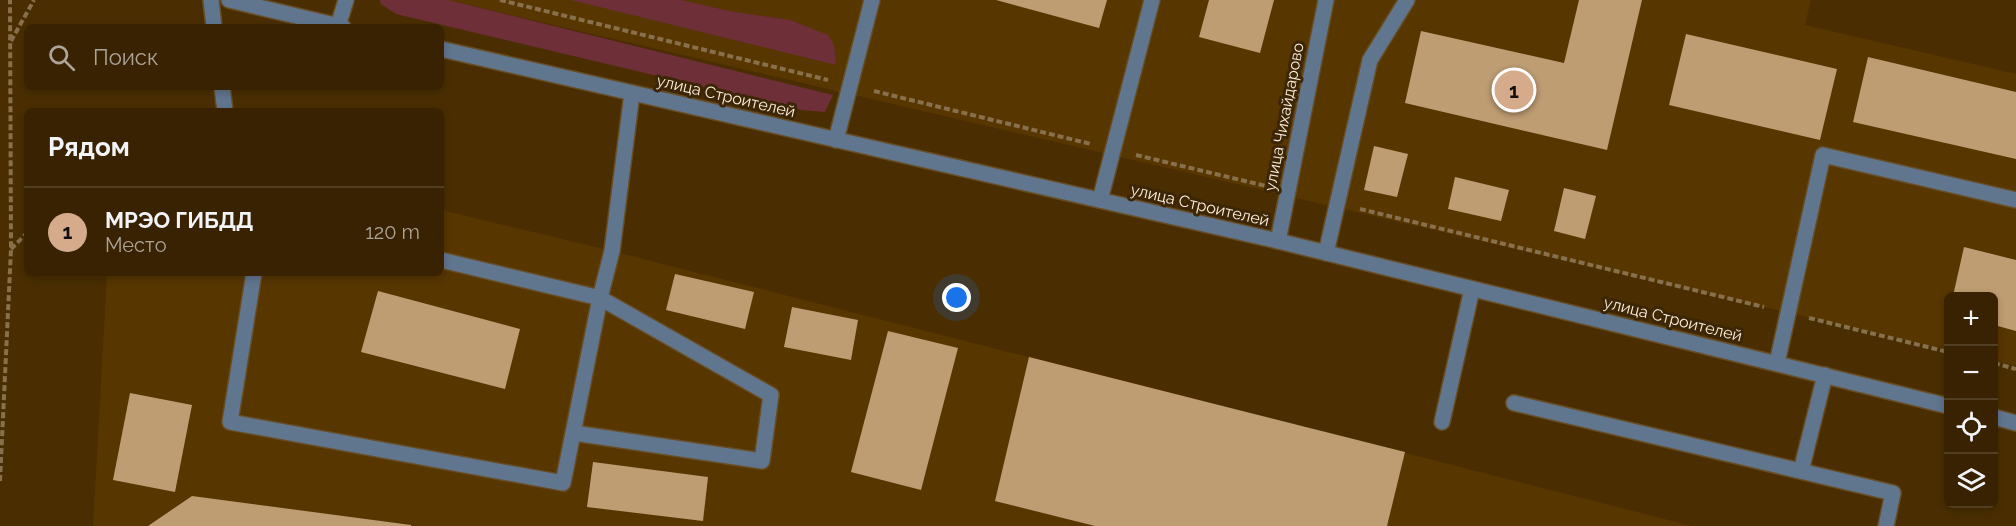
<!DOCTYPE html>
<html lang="ru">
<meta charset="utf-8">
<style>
:root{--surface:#382201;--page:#432f10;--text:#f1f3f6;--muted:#aba499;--line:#523f23;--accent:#d6ab8b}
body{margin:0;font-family:Raleway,sans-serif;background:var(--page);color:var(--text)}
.controls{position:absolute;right:18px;bottom:18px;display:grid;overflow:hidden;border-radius:9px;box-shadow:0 3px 9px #0003}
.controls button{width:54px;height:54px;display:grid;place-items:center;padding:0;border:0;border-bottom:2px solid var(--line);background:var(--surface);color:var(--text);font:30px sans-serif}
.you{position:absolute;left:957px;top:298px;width:21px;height:21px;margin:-15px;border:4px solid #fff;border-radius:50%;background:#1a73e8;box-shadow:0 0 0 9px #1a73e833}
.badge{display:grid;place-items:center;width:39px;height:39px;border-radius:50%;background:var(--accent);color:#111;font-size:20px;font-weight:700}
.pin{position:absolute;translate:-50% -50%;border:3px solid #fff;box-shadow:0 2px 6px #0006}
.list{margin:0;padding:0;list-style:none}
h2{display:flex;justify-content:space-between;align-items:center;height:78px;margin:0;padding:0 24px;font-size:26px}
h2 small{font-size:20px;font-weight:400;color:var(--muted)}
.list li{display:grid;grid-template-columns:39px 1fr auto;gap:18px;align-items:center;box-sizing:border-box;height:90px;padding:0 24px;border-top:2px solid var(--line)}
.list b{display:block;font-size:22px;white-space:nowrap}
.list p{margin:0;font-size:20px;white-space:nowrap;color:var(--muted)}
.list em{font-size:20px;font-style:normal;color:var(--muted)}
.icon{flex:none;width:33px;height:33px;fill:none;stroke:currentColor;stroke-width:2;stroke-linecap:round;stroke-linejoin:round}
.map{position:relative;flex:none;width:2016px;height:526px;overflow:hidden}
.search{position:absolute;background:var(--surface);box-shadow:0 3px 9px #0003;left:24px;top:24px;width:420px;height:66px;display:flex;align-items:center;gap:15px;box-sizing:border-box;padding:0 21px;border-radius:9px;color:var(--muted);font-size:22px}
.panel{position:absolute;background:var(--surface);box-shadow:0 3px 9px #0003;left:24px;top:108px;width:420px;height:168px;border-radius:9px}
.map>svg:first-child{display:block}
.built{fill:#573600}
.green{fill:#6e2f38}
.building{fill:#bf9d73}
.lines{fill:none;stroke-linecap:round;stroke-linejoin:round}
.lane-casing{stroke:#674d24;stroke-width:18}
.street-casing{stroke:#674d24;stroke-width:18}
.path{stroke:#87704c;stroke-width:4;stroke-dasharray:6 3;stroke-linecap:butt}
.lane{stroke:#60768f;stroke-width:15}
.street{stroke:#60768f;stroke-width:15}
.labels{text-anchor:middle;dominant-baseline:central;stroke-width:6;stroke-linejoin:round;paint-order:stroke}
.street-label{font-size:16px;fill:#fdefdd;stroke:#3c2606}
</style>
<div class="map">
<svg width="2016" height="526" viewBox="0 0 2016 526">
<rect width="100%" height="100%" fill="#4a2e01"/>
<g class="built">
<polygon points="447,0 1811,0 1805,25 2016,74 2016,366 1994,361 1994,296 1948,296 1948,350"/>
<polygon points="441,210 612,251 1692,526 93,526 107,273 441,273"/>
</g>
<g class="green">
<polygon points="380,0 448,0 833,95 825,112 801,110 396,14 381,4"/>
<polygon points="571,0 681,0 734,12 790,20 828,35 834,45 836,65"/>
</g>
<g class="building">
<polygon points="996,0 1107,0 1099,28"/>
<polygon points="1209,0 1274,0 1260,53 1199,37"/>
<polygon points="1579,0 1642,0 1607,150 1405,103 1421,31 1564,63"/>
<polygon points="1686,34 1837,69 1820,140 1669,105"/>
<polygon points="1868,57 2016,92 2016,159 1853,122"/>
<polygon points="1374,146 1408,154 1397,197 1364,190"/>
<polygon points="1455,177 1509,190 1501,221 1448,209"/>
<polygon points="1564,188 1596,196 1585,239 1554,231"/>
<polygon points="1964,247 2016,260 2016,331 1994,325 1994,296 1953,296"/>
<polygon points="675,274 754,292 745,329 666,310"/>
<polygon points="378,291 520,329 505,389 361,352"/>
<polygon points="792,307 858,320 851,360 784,347"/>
<polygon points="888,331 958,348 921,490 851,472"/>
<polygon points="1029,357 1405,452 1387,526 1095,526 995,501"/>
<polygon points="130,393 192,405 175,492 113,480"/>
<polygon points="593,462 708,477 703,521 587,507"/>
<polygon points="192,496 411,525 411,526 148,526"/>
</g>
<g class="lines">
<defs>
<g id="lane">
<polyline points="211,0 214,27"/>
<polyline points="338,26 346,0"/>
<polyline points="222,87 225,111"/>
<polyline points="836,140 872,0"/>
<polyline points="1100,200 1152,0"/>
<polyline points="1326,253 1370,60 1407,0"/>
<polyline points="441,260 600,298 771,395 762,461 574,433"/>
<polyline points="254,273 230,422 563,483 600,298 612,251 632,93"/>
<polyline points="1777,363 1823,155 2016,200"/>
<polyline points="1514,403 1893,493 1886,526"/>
<polyline points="1442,422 1472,289"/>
<polyline points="1801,471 1825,375"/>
</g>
<g id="street">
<polyline points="229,0 343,27"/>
<polyline points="441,49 1278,241 1948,406"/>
<polyline points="1278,241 1326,0"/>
<polyline points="1994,417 2016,423"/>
</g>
</defs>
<use href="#lane" class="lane-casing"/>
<use href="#street" class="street-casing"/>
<g class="path">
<polyline points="500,0 828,80"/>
<polyline points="11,41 34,0"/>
<polyline points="874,91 1091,144"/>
<polyline points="1136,155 1266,186"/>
<polyline points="1360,209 1764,307"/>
<polyline points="11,249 27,233"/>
<polyline points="1809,318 1948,352"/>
<polyline points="1994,363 2016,369"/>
<polyline points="0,481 11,249 10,0"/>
</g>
<use href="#lane" class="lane"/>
<use href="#street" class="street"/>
</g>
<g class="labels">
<g class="street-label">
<text transform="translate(726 96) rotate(13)">улица Строителей</text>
<text transform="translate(1284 117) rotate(-79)">улица Чихайдарово</text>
<text transform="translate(1200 205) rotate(13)">улица Строителей</text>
<text transform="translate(1673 319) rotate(14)">улица Строителей</text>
</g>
</g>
</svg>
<div class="controls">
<button>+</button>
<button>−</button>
<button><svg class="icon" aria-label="locate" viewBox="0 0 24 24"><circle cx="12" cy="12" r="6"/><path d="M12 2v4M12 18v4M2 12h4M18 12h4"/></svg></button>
<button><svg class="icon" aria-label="layers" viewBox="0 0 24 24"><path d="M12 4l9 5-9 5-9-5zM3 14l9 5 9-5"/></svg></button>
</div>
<div class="you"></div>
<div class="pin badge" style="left:1514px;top:90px">1</div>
<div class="search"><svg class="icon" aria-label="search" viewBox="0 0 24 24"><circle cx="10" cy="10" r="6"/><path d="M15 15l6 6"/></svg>Поиск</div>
<section class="panel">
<h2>Рядом<small></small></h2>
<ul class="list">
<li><span class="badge">1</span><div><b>МРЭО ГИБДД</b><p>Место</p></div><em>120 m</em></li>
</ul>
</section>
</div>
